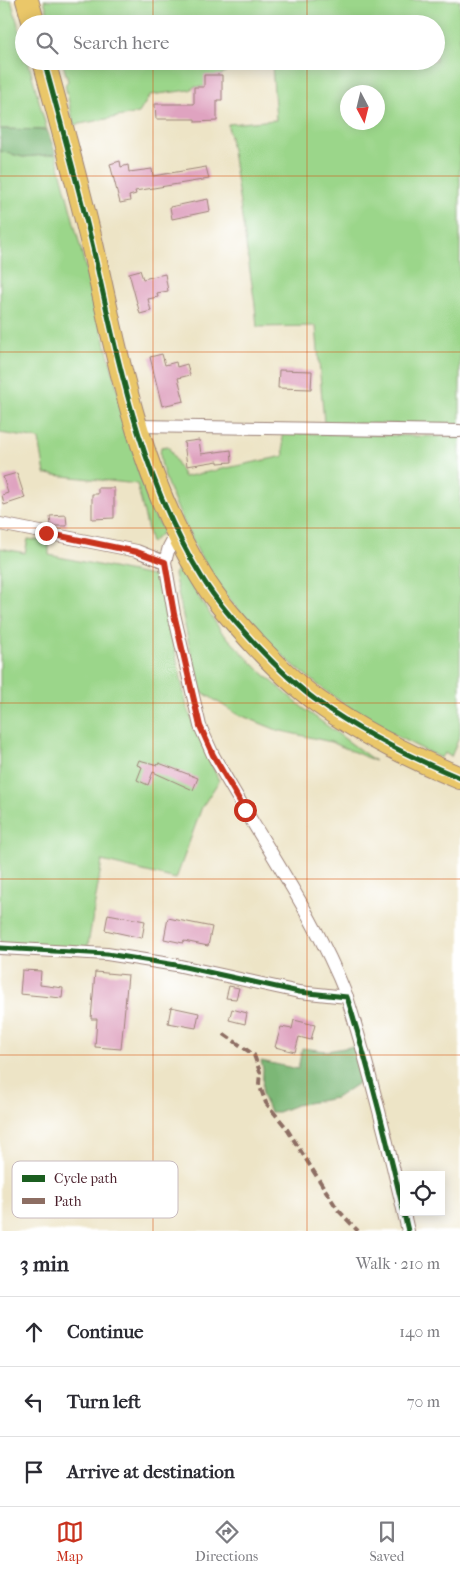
<!DOCTYPE html>
<meta charset="utf-8">
<style>
:root{--surface:#fff;--page:#f2f2f3;--text:#2b2b33;--muted:#7c7c81;--line:#e1e1e2;--accent:#c8321e}
body{margin:0;font-family:"IM FELL French Canon",serif;background:var(--page);color:var(--text)}
.controls{position:absolute;right:15px;bottom:15px;display:grid;overflow:hidden;border-radius:0px;box-shadow:0 2px 12px #0003}
.controls button{width:45px;height:45px;display:grid;place-items:center;padding:0;border:0;border-bottom:1px solid var(--line);background:var(--surface);color:var(--text);font:25px sans-serif}
.compass{position:absolute;left:340px;top:85px;width:45px;height:45px;border-radius:50%;background:var(--surface);box-shadow:0 2px 12px #0003;rotate:173deg}
.stop{position:absolute;width:15px;height:15px;margin:-11px;border:4px solid #c8321e;border-radius:50%;background:#fff}
.stop.end{background:#c8321e;border-color:#fff;box-shadow:0 1px 5px #0008}
.list{margin:0;padding:0;list-style:none}
h2{display:flex;justify-content:space-between;align-items:center;height:65px;margin:0;padding:0 20px;font-size:21px}
h2 small{font-size:16px;font-weight:400;color:var(--muted)}
.list li{display:grid;grid-template-columns:32px 1fr auto;gap:15px;align-items:center;box-sizing:border-box;height:70px;padding:0 20px;border-top:1px solid var(--line)}
.list b{display:block;font-size:19px;white-space:nowrap}
.list em{font-size:16px;font-style:normal;color:var(--muted)}
.icon{flex:none;width:28px;height:28px;fill:none;stroke:currentColor;stroke-width:2;stroke-linecap:round;stroke-linejoin:round}
.map{position:relative;flex:none;width:460px;height:1231px;overflow:hidden}
.search{position:absolute;background:var(--surface);box-shadow:0 2px 12px #0003;left:15px;right:15px;top:15px;height:55px;display:flex;align-items:center;gap:12px;box-sizing:border-box;padding:0 18px;border-radius:28px;color:var(--muted);font-size:19px}
.sheet{height:275px;background:var(--surface)}
nav{display:flex;justify-content:space-around;align-items:center;box-sizing:border-box;height:70px;border-top:1px solid var(--line);background:var(--surface);font-size:14px;color:var(--muted)}
nav a{display:grid;justify-items:center;gap:2px}
nav .on{color:var(--accent)}
.map>svg:first-child{display:block}
.green{fill:#9bd68a;stroke:#727a5a;fill-rule:evenodd}
.forest{fill:#7cb776;stroke:#636b50}
.building{fill:#dfa3c0}
.lines{fill:none;stroke-linecap:round;stroke-linejoin:round}
.street-casing{stroke:#9c8278;stroke-width:14}
.highway-casing{stroke:#9c8278;stroke-width:24}
.street{stroke:#fff;stroke-width:12}
.highway{stroke:#eac769;stroke-width:22}
.quiet{stroke:#8d6e63;stroke-width:4;stroke-dasharray:8 4;stroke-linecap:butt}
.cycleway-casing{stroke:#fff;stroke-width:8}
.cycleway{stroke:#1b5e20;stroke-width:5}
.route{stroke:#c8321e;stroke-width:6}
.grid{fill:none;stroke:#d8530f;stroke-width:1;stroke-opacity:0.55}
.key{fill:#fff;stroke:#c9bcbf;stroke-width:1}
.key-label{font-size:14px;fill:#4a1f2b}
</style>
<div class="map">
<svg width="460" height="1231" viewBox="0 0 460 1231">
<rect width="100%" height="100%" fill="#fff"/>
<filter id="ink" filterUnits="userSpaceOnUse"><feTurbulence type="fractalNoise" baseFrequency=".02" numOctaves="2"/><feDisplacementMap in="SourceGraphic" scale="10" xChannelSelector="R" yChannelSelector="G"/><feConvolveMatrix kernelMatrix="1 2 1 2 8 2 1 2 1" color-interpolation-filters="sRGB"/></filter>
<filter id="wash" filterUnits="userSpaceOnUse"><feTurbulence type="fractalNoise" baseFrequency=".0096" numOctaves="4" result="noise"/><feDisplacementMap in="SourceGraphic" scale="20" xChannelSelector="R" yChannelSelector="G"/><feGaussianBlur stdDeviation="1.12" result="paint"/><feColorMatrix in="noise" values="0 0 0 0 0 0 0 0 0 0 0 0 0 0 0 0 0 1.4 0 .05"/><feComposite in="paint" operator="in"/></filter>
<g filter="url(#wash)">
<rect width="100%" height="100%" fill="#ede4c6"/>
<g class="green">
<polygon points="0,0 11,0 24,46 24,61 28,61 47,130 0,129"/>
<path d="M44 0H460V425L324 423 316 326 257 327 255 305 228 124 276 120 272 65 237 63 205 87H194L190 90 150 95 139 113 74 125 65 85 68 81 62 61H436V24H51ZM348 92H378V122H348Z"/>
<polygon points="0,151 23,157 56,154 137,464 150,509 164,531 151,543 137,484 45,474 39,439 0,433"/>
<path d="M282 433 460 437V735L451 757 445 753 440 758C421 748 401 739 383 729 321 692 255 639 214 579 200 558 190 535 179 512 172 495 157 465 161 447L168 446 184 477 284 456Z"/>
<polygon points="28,539 49,542 49,555 152,576 158,570 187,708 219,781 202,807 176,879 102,861 87,951 0,945 0,548 25,553"/>
<polygon points="179,567 221,631 259,670 303,708 375,761 331,742 277,730 235,713 199,690 174,574"/>
</g>
<g class="forest">
<polygon points="0,129 47,130 56,154 23,157 0,151"/>
<polygon points="356,1046 363,1080 336,1098 296,1105 278,1112 270,1112 262,1095 263,1069 261,1061 298,1069 302,1048 327,1051"/>
</g>
<g id="blocks">
<g class="building">
<polygon points="204,75 222,75 222,100 217,100 217,121 195,122 195,119 156,119 155,104 194,104 194,87 204,87"/>
<polygon points="120,161 121,167 128,165 129,172 152,169 153,176 206,167 209,179 135,191 136,194 129,196 130,201 120,203 110,164"/>
<polygon points="208,199 210,211 172,219 170,207"/>
<polygon points="140,270 143,279 165,274 168,291 157,293 158,297 148,299 151,311 140,314 129,273"/>
<polygon points="162,354 165,365 176,362 177,367 187,364 190,375 178,378 184,401 162,406 150,357"/>
<polygon points="279,370 312,371 311,389 278,388"/>
<polygon points="199,440 201,454 231,450 232,462 218,463 218,461 187,466 184,442"/>
<polygon points="17,473 25,498 4,505 2,495 8,493 3,477"/>
<polygon points="98,488 114,488 114,518 92,519 92,494 98,494"/>
<polygon points="66,515 67,526 51,526 50,516"/>
<polygon points="139,760 158,765 159,763 198,778 193,790 153,772 148,785 137,780 142,767 137,765"/>
<polygon points="108,914 145,921 142,938 105,930"/>
<polygon points="168,918 212,927 208,946 184,941 183,943 164,939"/>
<polygon points="22,970 41,971 40,985 63,988 62,998 20,994"/>
<polygon points="95,972 128,975 121,1049 95,1047 97,1019 91,1019"/>
<polygon points="229,986 239,988 236,999 226,998"/>
<polygon points="171,1007 199,1013 196,1028 168,1023"/>
<polygon points="232,1009 247,1013 245,1024 229,1020"/>
<polygon points="294,1020 315,1025 311,1040 299,1037 295,1052 275,1047 281,1027 292,1029"/>
</g>
</g>
</g>
<g filter="url(#ink)">
<use href="#blocks" fill-opacity="0" stroke="#9c8278" stroke-width="1"/>
<g class="lines">
<defs>
<g id="street">
<polyline points="137,426 460,431"/>
<polyline points="0,524 137,551 165,562"/>
<path d="M177 532 169 547 165 562 174 614 200 726 213 755 225 776C267 849 316 918 347 997"/>
<path d="M0 948 107 954 176 965 299 992 347 997C371 1074 390 1152 408 1231"/>
</g>
<g id="highway">
<polyline points="27,0 34,24"/>
<path d="M44 61C61 123 78 185 93 248 118 360 140 477 201 576 216 601 236 623 256 645 274 664 295 685 317 701 361 733 410 757 460 778"/>
</g>
</defs>
<use href="#street" class="street-casing"/>
<use href="#highway" class="highway-casing"/>
<use href="#street" class="street"/>
<use href="#highway" class="highway"/>
<polyline class="quiet" points="224,1034 254,1055 260,1072 259,1084 266,1103 285,1126 338,1210 358,1231"/>
<defs>
<g id="cycleway">
<path d="M44 61C61 123 78 185 93 248 118 360 140 477 201 576 216 601 236 623 256 645 274 664 295 685 317 701 361 733 410 757 460 778"/>
<path d="M0 948 107 954 176 965 299 992 347 997C371 1074 390 1152 408 1231"/>
</g>
</defs>
<use href="#cycleway" class="cycleway-casing"/>
<use href="#cycleway" class="cycleway"/>
</g>
</g>
<g class="lines" filter="url(#ink)">
<polyline class="route" points="46,533 137,552 165,562 174,614 200,726 213,755 245,810"/>
</g>
<path class="grid" d="M153 0V24M307 0V24M153 61V1231M307 61V1231M0 176H460M0 352H460M0 528H460M0 703H460M0 879H460M0 1055H460"/>
<rect x="12" y="1161" width="166" height="57" rx="8" class="key"/>
<rect x="22" y="1175" width="23" height="7" fill="#1b5e20"/>
<rect x="22" y="1198" width="23" height="6" fill="#8d6e63"/>
<g class="key-label">
<text x="54" y="1183">Cycle path</text>
<text x="54" y="1206">Path</text>
</g>
</svg>
<div class="controls">
<button><svg class="icon" aria-label="locate" viewBox="0 0 24 24"><circle cx="12" cy="12" r="6"/><path d="M12 2v4M12 18v4M2 12h4M18 12h4"/></svg></button>
</div>
<svg class="compass" viewBox="-18 -18 36 36"><path d="M0-13l5 13h-10z" fill="#e53935"/><path d="M0 13l5-13h-10z" fill="#7c7c81"/></svg>
<div class="stop" style="left:245px;top:810px"></div>
<div class="stop end" style="left:46px;top:533px"></div>
<div class="search"><svg class="icon" aria-label="search" viewBox="0 0 24 24"><circle cx="10" cy="10" r="6"/><path d="M15 15l6 6"/></svg>Search here</div>
</div>
<section class="sheet">
<h2>3 min<small>Walk · 210 m</small></h2>
<ul class="list">
<li><svg class="icon" aria-label="ahead" viewBox="0 0 24 24"><path d="M12 20V5M6 11l6-6 6 6"/></svg><div><b>Continue</b></div><em>140 m</em></li>
<li><svg class="icon" aria-label="left" viewBox="0 0 24 24"><path d="M17 20v-9H6M10 6l-5 5 5 5"/></svg><div><b>Turn left</b></div><em>70 m</em></li>
<li><svg class="icon" aria-label="arrive" viewBox="0 0 24 24"><path d="M6 21V4h12l-3 4 3 4H6"/></svg><div><b>Arrive at destination</b></div></li>
</ul>
</section>
<nav>
<a class="on"><svg class="icon" aria-label="map" viewBox="0 0 24 24"><path d="M3 6l6-2 6 2 6-2v14l-6 2-6-2-6 2zM9 4v14M15 6v14"/></svg>Map</a>
<a><svg class="icon" aria-label="directions" viewBox="0 0 24 24"><path d="M12 3l9 9-9 9-9-9zM9 14v-3h6M13 9l2 2-2 2"/></svg>Directions</a>
<a><svg class="icon" aria-label="saved" viewBox="0 0 24 24"><path d="M7 4h10v16l-5-4-5 4z"/></svg>Saved</a>
</nav>
